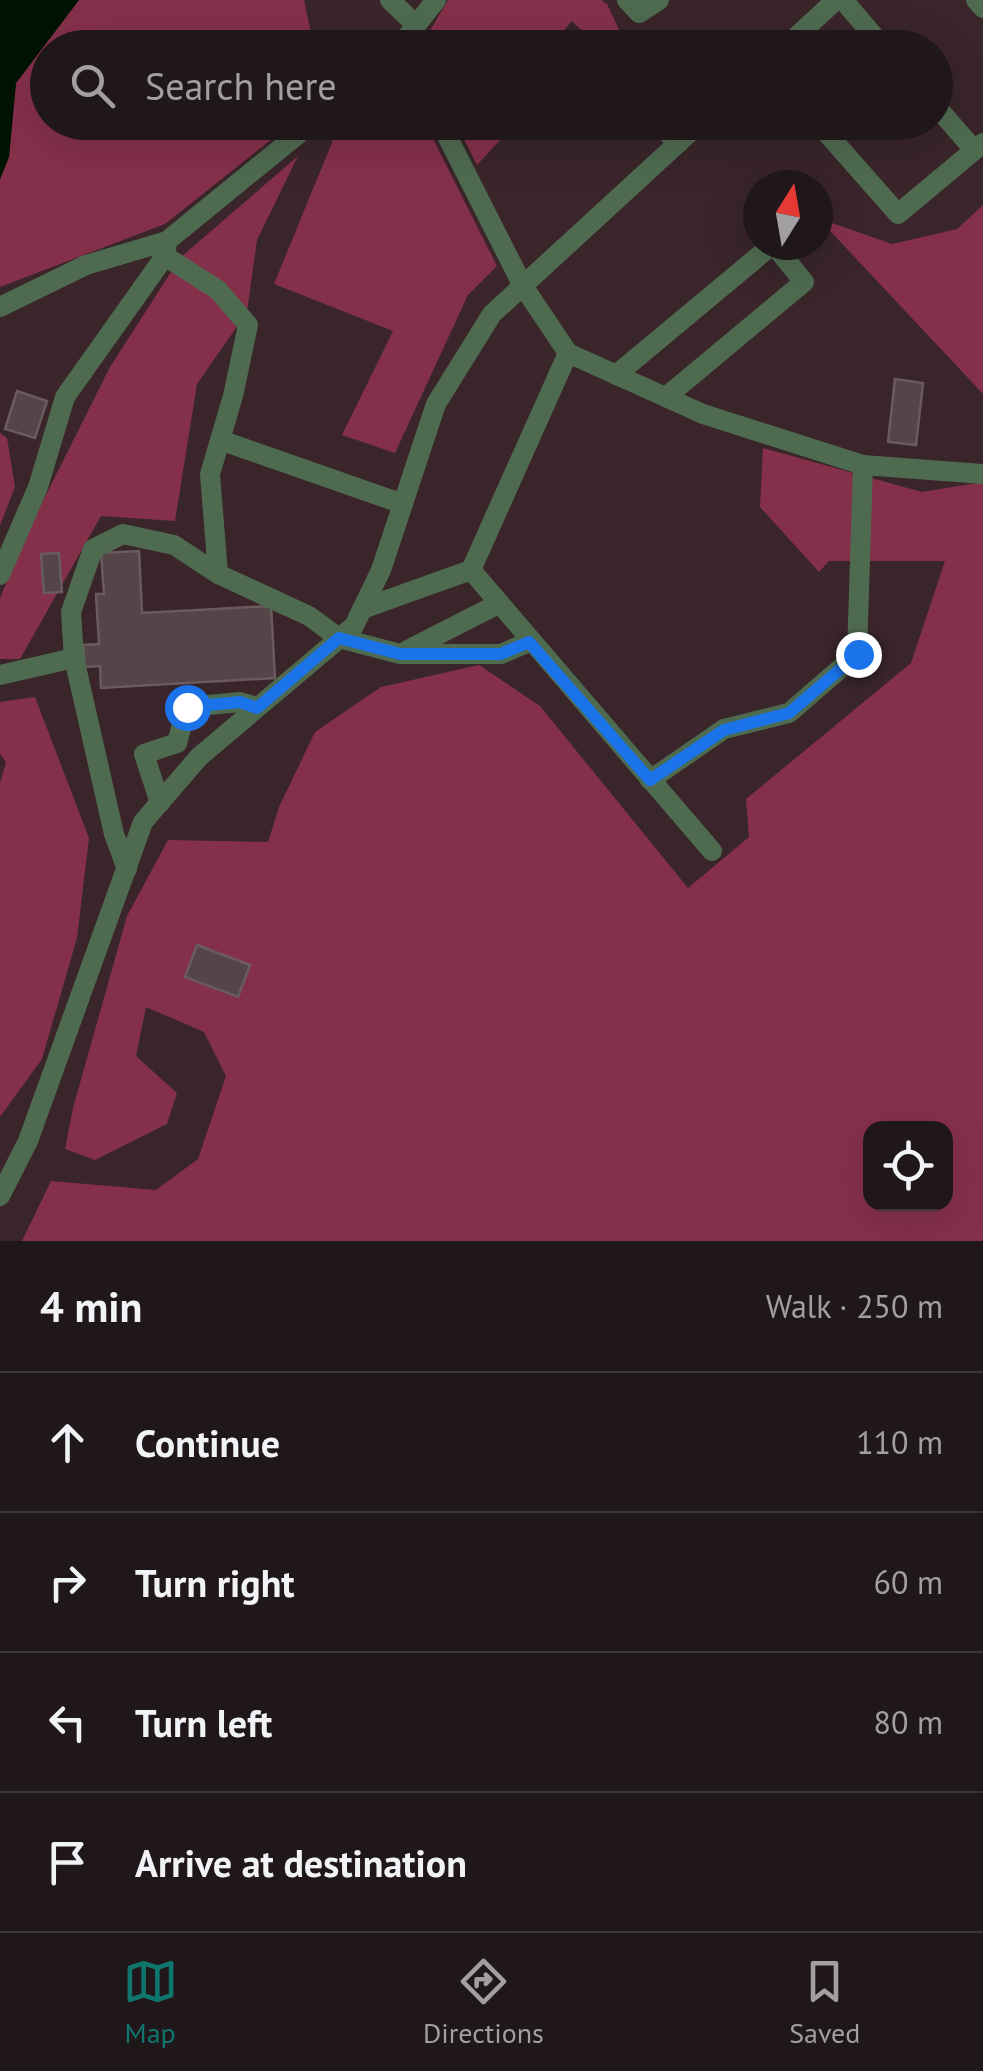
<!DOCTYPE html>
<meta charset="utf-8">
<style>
:root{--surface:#20171a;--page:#2d2427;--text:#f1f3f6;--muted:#a29fa2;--line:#3d3639;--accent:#0f766e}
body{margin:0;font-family:"PT Sans",sans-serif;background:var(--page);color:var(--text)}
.controls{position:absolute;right:30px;bottom:30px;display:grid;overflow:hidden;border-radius:20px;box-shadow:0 10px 40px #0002}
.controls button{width:90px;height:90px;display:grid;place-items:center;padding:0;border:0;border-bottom:2px solid var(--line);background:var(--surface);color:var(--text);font:50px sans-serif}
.compass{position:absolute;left:743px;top:170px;width:90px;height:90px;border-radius:50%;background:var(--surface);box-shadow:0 10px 40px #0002;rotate:11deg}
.stop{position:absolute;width:30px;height:30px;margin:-22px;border:8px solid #1a73e8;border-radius:50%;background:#fff}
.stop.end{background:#1a73e8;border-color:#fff;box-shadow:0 2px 10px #0008}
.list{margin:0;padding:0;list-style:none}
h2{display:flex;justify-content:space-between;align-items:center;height:130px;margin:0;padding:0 40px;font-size:42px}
h2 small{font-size:32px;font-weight:400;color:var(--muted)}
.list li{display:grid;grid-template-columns:65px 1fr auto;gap:30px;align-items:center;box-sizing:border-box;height:140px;padding:0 40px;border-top:2px solid var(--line)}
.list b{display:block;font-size:38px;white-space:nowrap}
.list em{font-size:32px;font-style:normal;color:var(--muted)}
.icon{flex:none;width:55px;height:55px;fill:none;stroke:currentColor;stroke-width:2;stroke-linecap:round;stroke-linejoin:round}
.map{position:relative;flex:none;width:983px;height:1241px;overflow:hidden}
.search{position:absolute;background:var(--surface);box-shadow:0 10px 40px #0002;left:30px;right:30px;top:30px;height:110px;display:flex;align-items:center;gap:25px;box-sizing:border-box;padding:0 35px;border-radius:55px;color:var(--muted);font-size:38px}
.sheet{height:690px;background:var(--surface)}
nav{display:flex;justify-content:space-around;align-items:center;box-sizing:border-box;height:140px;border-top:2px solid var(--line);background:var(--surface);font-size:28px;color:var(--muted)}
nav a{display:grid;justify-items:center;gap:5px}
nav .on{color:var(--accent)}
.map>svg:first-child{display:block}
.built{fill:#39252a;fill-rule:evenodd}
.forest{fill:#85304b;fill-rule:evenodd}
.water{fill:#011403}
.building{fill:#534548;stroke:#6a5b5e;stroke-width:2.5}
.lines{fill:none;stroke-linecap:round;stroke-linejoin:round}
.minor{stroke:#4e6b50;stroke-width:20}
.route{stroke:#1a73e8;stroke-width:12}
</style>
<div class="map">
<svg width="983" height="1241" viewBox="0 0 983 1241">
<rect width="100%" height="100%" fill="#2b1f22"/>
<path class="built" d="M139 0H983V1241H0V212L59 123 936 122V48L108 47ZM758 185H818V245H758ZM870 1128H946V1204H870Z"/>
<g class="forest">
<polygon points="79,0 304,0 314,47 48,48 48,122 292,123 165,224 0,287 0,179 9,157 16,83"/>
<polygon points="448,0 601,0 607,4 624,40 617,47 598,47 572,21 552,44 553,47 432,47 431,29"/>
<polygon points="367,122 425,123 497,266 468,295 395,453 342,435 393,331 274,284 338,128"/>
<polygon points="456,123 516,123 477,165"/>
<polygon points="298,156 257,240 247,312 197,384 175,521 101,516 20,659 0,659 0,598 36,515 110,367 180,258"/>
<polygon points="983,205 983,394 818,218 892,244 957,229"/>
<polygon points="0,433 7,438 15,487 0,525"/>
<path d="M763 448 922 492 983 482V1241H22L51 1181 156 1190 198 1159 226 1076 204 1032 146 1007 136 1056 177 1093 167 1124 95 1160 65 1149 73 1108 127 916 168 840 268 842 279 807 315 732 381 687 479 665 540 706 688 888 749 837 746 799 911 663 945 561H829L819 572 760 507ZM870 1128H946V1204H870Z"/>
<polygon points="35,697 89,838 77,938 42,1059 0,1117 0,783 6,762 0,754 0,702"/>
</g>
<polygon class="water" points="0,0 79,0 16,83 9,157 0,179"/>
<g class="building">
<polygon points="895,379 923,383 916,445 888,442"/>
<polygon points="17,391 47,401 35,438 5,429"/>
<polygon points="139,551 142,613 271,606 275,678 101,688 100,666 85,667 83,645 99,644 96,594 104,594 101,553"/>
<polygon points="59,553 62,592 44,593 41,554"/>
<polygon points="197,945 250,965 238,997 185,977"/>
</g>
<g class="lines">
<g class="minor">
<polyline points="390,0 416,25"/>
<polyline points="627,0 639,13 659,0"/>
<polyline points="843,0 884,48"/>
<polyline points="976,0 983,8"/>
<polyline points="398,48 436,0"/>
<polyline points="784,48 836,0"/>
<polyline points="936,106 974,150"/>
<polyline points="440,122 523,286 568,353 471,570"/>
<polyline points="655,122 679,143"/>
<polyline points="817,122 898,214 983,143"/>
<polyline points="165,256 218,290 248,325 233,396 210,474 218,574 309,616 339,638 400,654 501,654 529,642"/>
<polyline points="0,307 86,265 167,241 313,122"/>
<polyline points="568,353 703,414 863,465 983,474"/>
<polyline points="616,375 772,245"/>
<polyline points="666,397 804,282 774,245"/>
<polyline points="220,440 403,504"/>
<polyline points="0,575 38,487 65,397 165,256 167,241"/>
<polyline points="362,609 471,570 712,851"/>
<polyline points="406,651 498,604"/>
<polyline points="74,658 71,612 93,549 123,534 174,545 218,574"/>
<polyline points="0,675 74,658 114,834 127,869"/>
<polyline points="650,780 724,729 789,713 857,654 863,465"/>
<polyline points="160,803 144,754 177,743 187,707 240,702 257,707"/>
<polyline points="0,1196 28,1141 143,822 199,757 354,626 381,570 436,404 492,314 701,122"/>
</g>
</g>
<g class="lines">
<polyline class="route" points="187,707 240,702 257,708 339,638 400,654 501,654 529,642 650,780 724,730 789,713 858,654"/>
</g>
</svg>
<div class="controls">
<button><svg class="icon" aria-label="locate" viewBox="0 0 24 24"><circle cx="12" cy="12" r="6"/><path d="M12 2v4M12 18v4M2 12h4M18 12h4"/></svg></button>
</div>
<svg class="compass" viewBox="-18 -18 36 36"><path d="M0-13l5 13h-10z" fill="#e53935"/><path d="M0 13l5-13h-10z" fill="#a29fa2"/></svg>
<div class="stop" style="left:187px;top:707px"></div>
<div class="stop end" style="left:858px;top:654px"></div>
<div class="search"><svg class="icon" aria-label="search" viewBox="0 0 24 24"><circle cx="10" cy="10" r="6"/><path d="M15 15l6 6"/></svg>Search here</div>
</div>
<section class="sheet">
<h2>4 min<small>Walk · 250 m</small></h2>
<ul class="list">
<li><svg class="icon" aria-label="ahead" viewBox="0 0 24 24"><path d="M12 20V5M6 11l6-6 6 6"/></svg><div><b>Continue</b></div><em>110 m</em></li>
<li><svg class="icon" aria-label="right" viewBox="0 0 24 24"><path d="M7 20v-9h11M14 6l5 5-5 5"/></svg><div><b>Turn right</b></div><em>60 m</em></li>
<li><svg class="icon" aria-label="left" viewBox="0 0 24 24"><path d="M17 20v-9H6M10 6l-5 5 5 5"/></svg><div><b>Turn left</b></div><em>80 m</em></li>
<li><svg class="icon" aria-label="arrive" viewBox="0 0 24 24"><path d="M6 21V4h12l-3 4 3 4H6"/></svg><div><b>Arrive at destination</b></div></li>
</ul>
</section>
<nav>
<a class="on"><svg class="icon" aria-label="map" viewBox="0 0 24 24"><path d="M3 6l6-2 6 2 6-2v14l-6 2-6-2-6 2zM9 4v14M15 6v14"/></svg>Map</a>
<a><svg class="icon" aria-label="directions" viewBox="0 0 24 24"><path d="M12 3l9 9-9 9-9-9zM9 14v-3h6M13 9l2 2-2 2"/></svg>Directions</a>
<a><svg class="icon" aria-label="saved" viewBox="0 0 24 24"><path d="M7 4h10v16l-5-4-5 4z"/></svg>Saved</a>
</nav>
